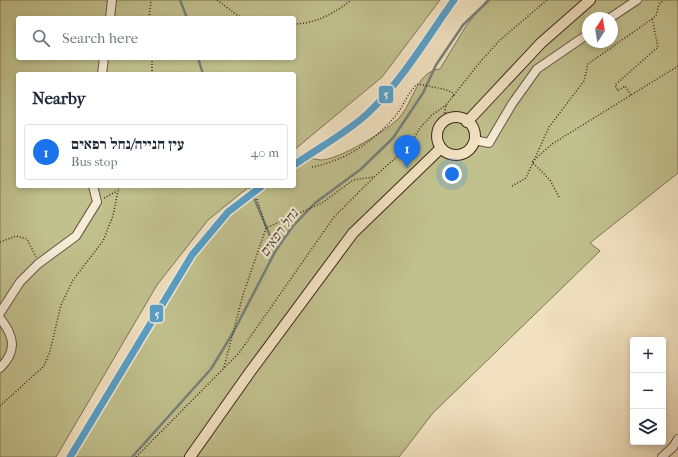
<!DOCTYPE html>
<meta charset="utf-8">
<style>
:root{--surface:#fff;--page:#f6f6f7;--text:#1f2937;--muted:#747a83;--line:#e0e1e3;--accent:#1a73e8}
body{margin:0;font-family:"IM FELL French Canon","Frank Ruhl Libre",serif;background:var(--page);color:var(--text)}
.controls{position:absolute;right:12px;bottom:12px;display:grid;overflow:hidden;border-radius:4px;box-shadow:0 2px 6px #0003}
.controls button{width:36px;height:36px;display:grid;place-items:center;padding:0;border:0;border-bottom:1px solid var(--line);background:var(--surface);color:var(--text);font:20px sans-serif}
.compass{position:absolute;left:582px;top:12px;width:36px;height:36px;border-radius:50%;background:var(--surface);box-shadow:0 2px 6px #0003;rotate:12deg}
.you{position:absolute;left:452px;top:174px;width:14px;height:14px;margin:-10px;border:3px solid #fff;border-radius:50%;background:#1a73e8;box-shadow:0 0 0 6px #1a73e833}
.badge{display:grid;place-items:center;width:26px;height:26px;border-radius:50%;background:var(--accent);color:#fff;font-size:13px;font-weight:700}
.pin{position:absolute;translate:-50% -33px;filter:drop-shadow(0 1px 2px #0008)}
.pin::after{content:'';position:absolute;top:21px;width:14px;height:12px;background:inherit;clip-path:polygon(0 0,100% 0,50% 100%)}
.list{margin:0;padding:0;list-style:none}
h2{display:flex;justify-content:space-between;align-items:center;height:52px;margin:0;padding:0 16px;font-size:17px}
h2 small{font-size:13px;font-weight:400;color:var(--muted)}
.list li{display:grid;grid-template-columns:26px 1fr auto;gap:12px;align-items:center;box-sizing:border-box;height:56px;margin:0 8px 8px;padding:0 8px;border:1px solid var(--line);border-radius:4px}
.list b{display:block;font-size:15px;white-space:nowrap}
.list p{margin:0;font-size:13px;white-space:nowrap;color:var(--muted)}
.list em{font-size:13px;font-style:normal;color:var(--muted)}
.icon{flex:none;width:22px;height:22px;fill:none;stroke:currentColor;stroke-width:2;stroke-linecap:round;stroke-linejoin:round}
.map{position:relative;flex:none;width:678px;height:457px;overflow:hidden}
.search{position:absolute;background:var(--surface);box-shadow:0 2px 6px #0003;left:16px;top:16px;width:280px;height:44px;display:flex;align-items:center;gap:10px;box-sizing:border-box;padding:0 14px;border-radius:4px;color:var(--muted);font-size:15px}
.panel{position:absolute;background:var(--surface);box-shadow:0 2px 6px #0003;left:16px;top:72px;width:280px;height:116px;border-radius:4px}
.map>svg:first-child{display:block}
.green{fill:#c1c18e;stroke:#7e7456;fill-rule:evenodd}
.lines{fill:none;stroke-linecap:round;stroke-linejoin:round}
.stream{stroke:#758179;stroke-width:2.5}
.minor-casing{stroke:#695546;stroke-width:10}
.major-casing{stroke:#3c261d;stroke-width:12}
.path{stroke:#3c261d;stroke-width:1.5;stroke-dasharray:1 2;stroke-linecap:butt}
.minor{stroke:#f6ecd6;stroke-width:8}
.major{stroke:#f1e1c0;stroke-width:10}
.rail-1-casing{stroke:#f6ecd6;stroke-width:10}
.rail-1{stroke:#57a0ca;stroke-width:7}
.labels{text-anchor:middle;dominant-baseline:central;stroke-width:4;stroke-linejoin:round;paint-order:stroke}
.water-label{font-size:14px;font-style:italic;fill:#544c43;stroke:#f6ecd6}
.line-badge{stroke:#f6ecd6;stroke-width:1.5}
.badge-label{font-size:11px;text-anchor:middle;font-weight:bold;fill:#fff}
</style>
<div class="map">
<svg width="678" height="457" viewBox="0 0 678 457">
<rect width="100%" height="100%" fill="#f1e1c0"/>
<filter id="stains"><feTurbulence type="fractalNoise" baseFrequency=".005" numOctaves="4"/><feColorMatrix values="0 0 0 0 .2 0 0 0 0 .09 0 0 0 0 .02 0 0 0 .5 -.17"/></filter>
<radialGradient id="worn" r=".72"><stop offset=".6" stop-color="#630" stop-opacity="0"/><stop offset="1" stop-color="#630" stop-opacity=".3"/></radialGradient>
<g class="green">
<path d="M0 0H440L382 77 294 150V74H18V186H250L208 220 157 285 56 457H0ZM18 18H294V58H18Z"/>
<path d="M487 0H678V173L590 243 600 251 433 413 399 457H71L200 249 229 210 264 186H294V165L309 155 310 158C314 159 318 160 322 160 340 159 388 130 400 117 413 102 417 71 440 69L466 26ZM588 18H612V42H588Z"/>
</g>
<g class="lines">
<g class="stream">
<polyline points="180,0 187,18"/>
<polyline points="198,58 203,74"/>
<polyline points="249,186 276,250"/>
<polyline points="132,457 211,369 234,331 276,250 293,226 315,203 361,169 393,138 423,93 436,65 463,25 489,0"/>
</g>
<defs>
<g id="minor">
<polyline points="110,18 112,0"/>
<polyline points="610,18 637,0"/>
<polyline points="102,74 104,58"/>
<polyline points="474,140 489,143 512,104 537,69 588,34"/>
<polyline points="0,313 20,282 38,264 76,236 97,202 93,186"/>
<path d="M0 318C15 337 17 351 0 368"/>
<polyline points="662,457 673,447 678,439"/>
</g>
<g id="major">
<circle cx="456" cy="136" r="19"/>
<polyline points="467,122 541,43 590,0"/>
<polyline points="190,457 250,372 353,233 441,148"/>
</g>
</defs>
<use href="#minor" class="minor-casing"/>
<use href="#major" class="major-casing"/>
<g class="path">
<polyline points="217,0 237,15 243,18"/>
<polyline points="149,18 151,0"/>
<path d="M294 24C315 24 335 13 351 0"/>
<polyline points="152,74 152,58"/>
<polyline points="631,95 625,86 618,91 615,85 658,47 652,18"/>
<polyline points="443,122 446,105 480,62 500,40 547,0"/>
<path d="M312 167C345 161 376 140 397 114 404 105 409 90 418 84L443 89 452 92 454 96"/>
<polyline points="247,186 251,188"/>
<polyline points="512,186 526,178 549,127 584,81 588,64 656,16 659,4 664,0"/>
<polyline points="559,197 550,180 532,162 552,144 678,66"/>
<polyline points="104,198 117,191"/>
<polyline points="257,199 266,228"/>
<polyline points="0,242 16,236 27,239 36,257"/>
<polyline points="224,367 243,295 266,228 322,203 353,180 373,177"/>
<polyline points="0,406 44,366 50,351 61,305 73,280 103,241 113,216 119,186"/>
<polyline points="136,457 239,353 334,217 374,177 409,146 420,128 432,115 446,105"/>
</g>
<use href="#minor" class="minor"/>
<use href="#major" class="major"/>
<defs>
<g id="rail-1">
<path d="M294 165C318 148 345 134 367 114 402 81 426 39 454 0"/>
<polyline points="70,457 192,255 228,212 262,186"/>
</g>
</defs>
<use href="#rail-1" class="rail-1-casing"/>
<use href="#rail-1" class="rail-1"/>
</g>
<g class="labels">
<g class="water-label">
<text transform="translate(279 233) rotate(-54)">נחל רפאים</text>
</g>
</g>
<g class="line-badge">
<rect x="378" y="85" width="16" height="19" rx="4" fill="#57a0ca"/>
<rect x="149" y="304" width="15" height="19" rx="4" fill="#57a0ca"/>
</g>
<g class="badge-label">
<text x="386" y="98">5</text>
<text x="157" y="318">5</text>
</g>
<rect width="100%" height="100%" filter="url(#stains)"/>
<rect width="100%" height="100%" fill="url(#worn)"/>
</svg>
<div class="controls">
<button>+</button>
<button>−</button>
<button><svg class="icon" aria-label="layers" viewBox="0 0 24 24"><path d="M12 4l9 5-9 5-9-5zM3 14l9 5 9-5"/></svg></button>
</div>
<svg class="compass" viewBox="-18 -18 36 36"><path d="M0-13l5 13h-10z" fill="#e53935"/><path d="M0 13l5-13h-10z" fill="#747a83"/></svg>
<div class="you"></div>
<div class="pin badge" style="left:407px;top:168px">1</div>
<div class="search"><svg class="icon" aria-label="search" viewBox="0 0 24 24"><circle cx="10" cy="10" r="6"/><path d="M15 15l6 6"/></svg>Search here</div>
<section class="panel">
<h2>Nearby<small></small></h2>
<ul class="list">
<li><span class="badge">1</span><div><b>עין חנייה/נחל רפאים</b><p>Bus stop</p></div><em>40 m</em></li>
</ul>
</section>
</div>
